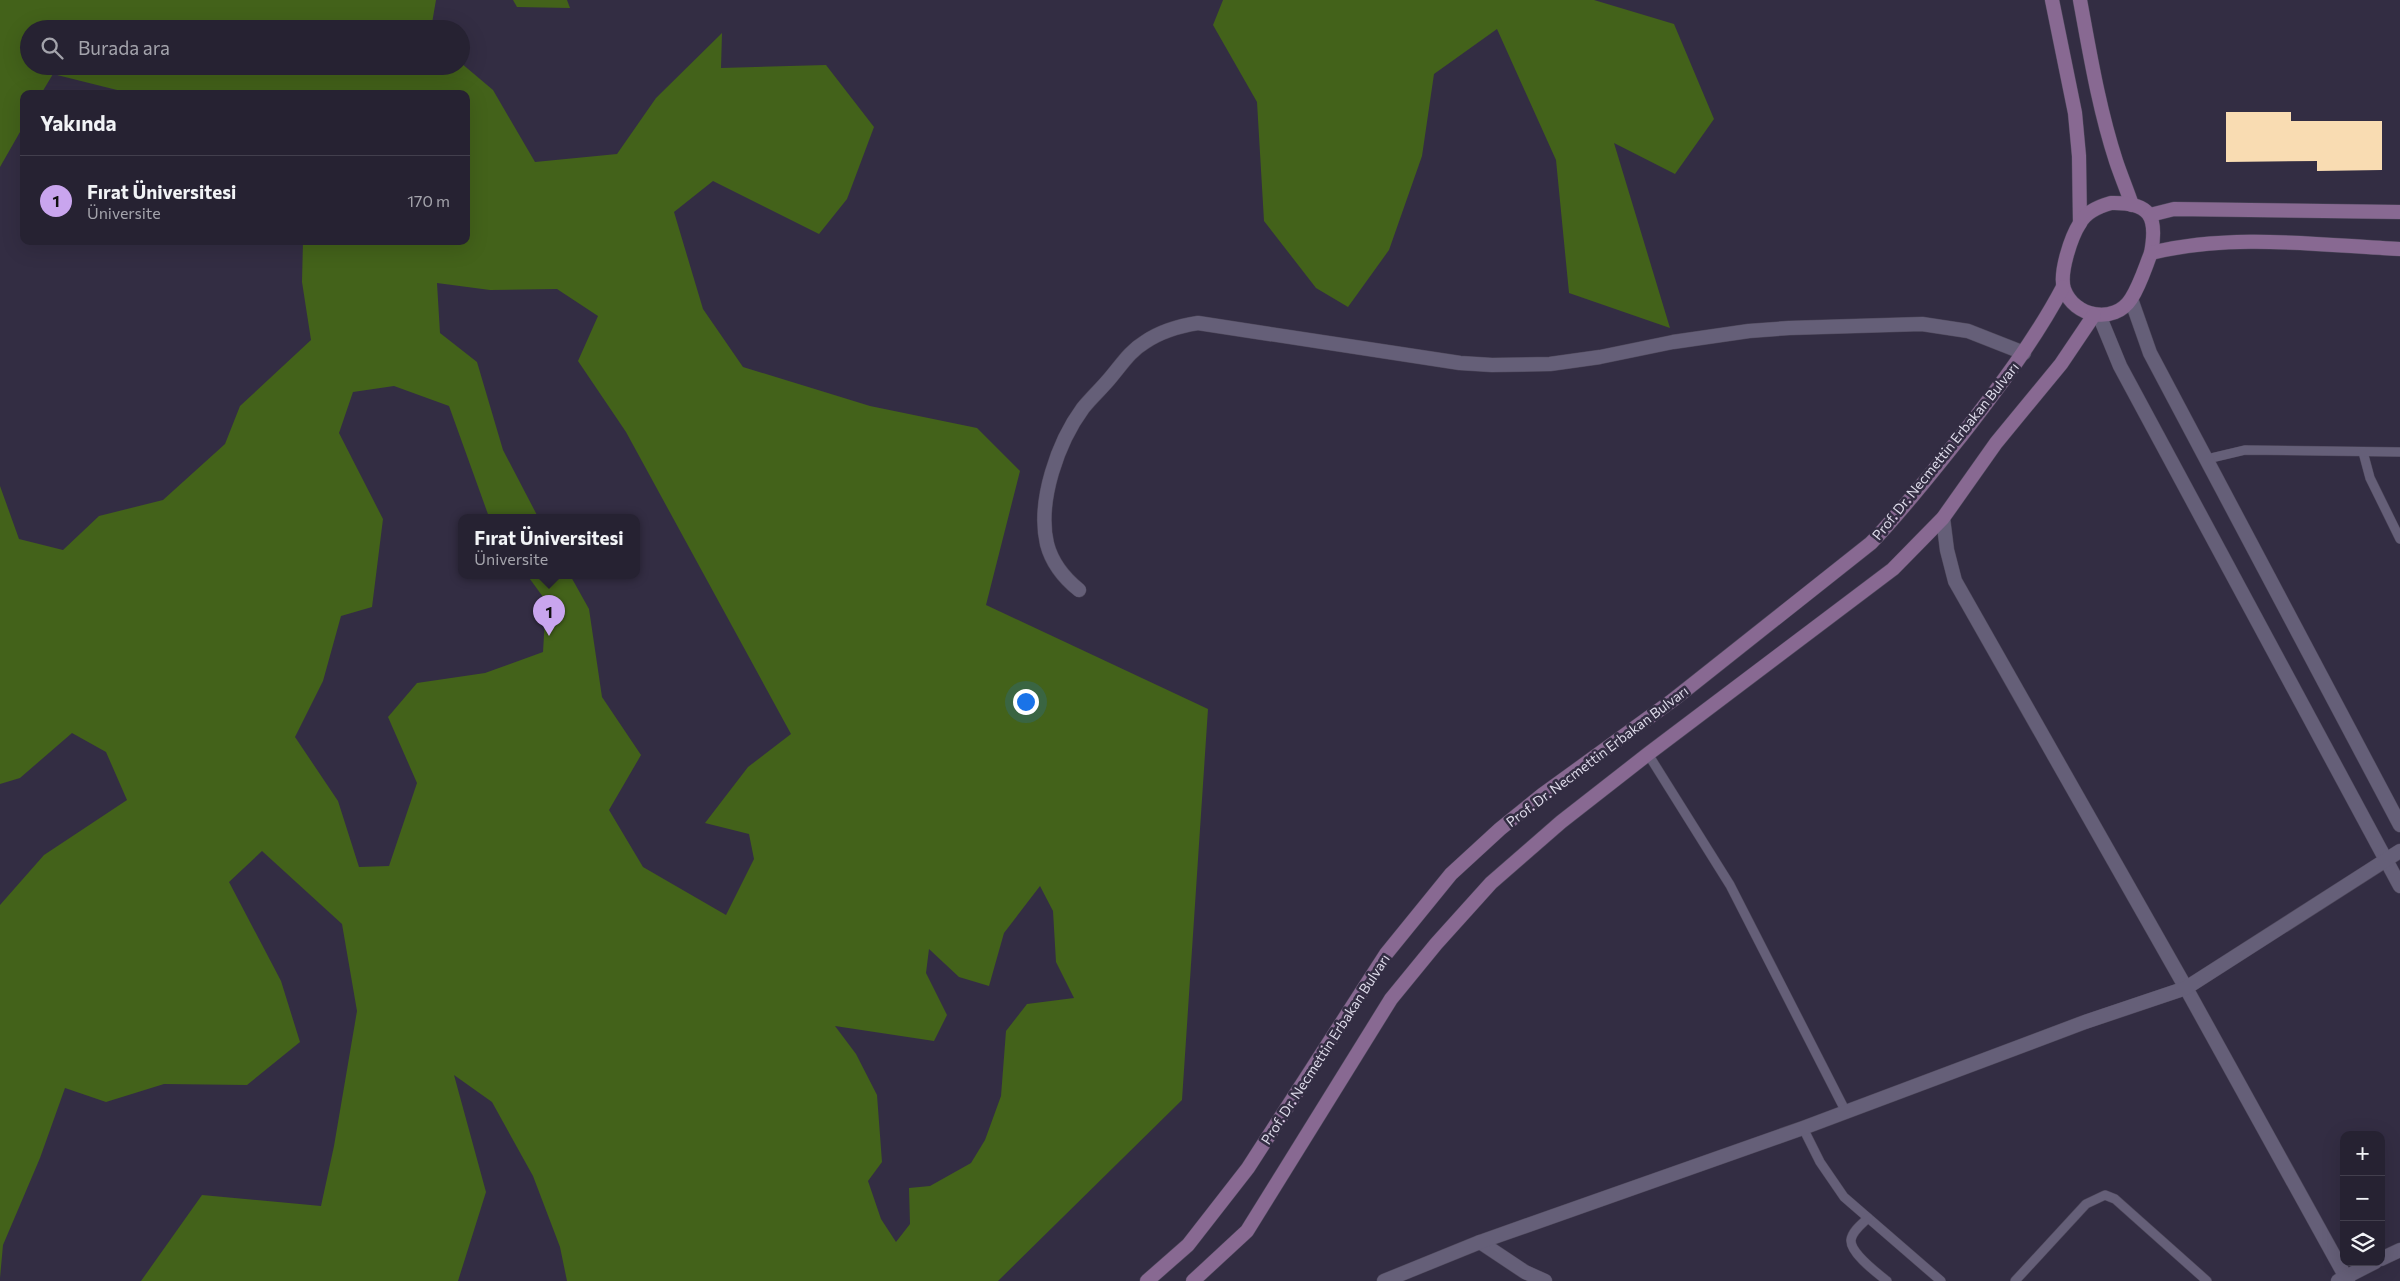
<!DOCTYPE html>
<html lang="tr">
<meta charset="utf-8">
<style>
:root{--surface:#262232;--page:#2e2a3a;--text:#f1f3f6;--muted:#a4a4ac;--line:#423f4d;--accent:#c9a5ee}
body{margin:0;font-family:Commissioner,sans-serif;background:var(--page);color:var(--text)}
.controls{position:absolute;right:15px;bottom:15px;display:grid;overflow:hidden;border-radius:10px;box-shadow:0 5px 20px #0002}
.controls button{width:45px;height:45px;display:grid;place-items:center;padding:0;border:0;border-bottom:1px solid var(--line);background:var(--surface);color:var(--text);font:25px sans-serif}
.you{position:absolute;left:1025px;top:701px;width:18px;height:18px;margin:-12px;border:4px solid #fff;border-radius:50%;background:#1a73e8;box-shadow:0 0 0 8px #1a73e833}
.badge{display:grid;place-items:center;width:32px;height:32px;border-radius:50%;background:var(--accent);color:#111;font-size:16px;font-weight:700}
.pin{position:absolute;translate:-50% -41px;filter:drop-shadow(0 1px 2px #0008)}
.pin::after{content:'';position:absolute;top:26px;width:18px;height:15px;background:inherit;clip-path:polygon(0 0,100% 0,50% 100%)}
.popup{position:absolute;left:458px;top:514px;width:182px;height:65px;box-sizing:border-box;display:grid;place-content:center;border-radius:10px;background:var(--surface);filter:drop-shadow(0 1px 4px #0005);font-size:16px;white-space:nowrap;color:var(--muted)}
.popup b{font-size:19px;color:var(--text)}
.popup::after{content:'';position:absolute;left:50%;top:100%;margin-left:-10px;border:10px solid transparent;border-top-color:var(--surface)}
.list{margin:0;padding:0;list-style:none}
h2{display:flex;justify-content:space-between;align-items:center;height:65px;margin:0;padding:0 20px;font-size:21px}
h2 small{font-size:16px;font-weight:400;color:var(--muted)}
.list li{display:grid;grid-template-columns:32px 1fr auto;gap:15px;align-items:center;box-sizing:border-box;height:90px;padding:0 20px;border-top:1px solid var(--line)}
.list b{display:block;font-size:19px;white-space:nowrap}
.list p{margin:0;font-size:16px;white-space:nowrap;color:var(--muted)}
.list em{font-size:16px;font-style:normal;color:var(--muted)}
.icon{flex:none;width:28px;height:28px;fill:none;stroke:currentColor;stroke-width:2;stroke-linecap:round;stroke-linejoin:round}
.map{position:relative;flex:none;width:2400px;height:1281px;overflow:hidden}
.search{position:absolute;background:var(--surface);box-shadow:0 5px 20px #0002;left:20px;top:20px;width:450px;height:55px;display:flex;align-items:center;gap:12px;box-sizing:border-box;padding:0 18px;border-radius:28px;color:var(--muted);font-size:19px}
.panel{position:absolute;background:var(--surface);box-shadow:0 5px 20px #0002;left:20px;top:90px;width:450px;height:155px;border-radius:10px}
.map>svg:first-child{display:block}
.forest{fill:#43621a;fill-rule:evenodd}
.building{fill:#f9dcb2}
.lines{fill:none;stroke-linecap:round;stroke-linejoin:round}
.service-casing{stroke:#4e485b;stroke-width:10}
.minor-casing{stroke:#4e485b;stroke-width:15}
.tertiary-casing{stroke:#4e485b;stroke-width:15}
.secondary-casing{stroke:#4e485b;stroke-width:15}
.service{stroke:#655f78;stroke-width:9}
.minor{stroke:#655f78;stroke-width:14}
.tertiary{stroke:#655f78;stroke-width:14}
.secondary{stroke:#886992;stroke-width:14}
.labels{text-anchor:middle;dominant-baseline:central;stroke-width:5;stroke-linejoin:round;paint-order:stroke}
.street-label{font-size:14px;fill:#dedbea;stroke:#332d43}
</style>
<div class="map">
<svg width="2400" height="1281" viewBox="0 0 2400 1281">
<rect width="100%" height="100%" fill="#332d43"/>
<g class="forest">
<path d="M0 0H436L431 29H29V66H461V63L493 90 535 162 617 154 656 98 722 33 721 68 826 65 874 127 847 199 819 234 713 181 674 212 703 309 743 367 870 406 977 428 1020 471 986 605 1208 709 1182 1100 998 1281H567L560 1247 533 1176 492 1102 454 1075 486 1192 458 1281H141L202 1195 321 1206 334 1146 357 1011 342 924 262 851 229 882 281 981 300 1042 247 1085 164 1084 106 1102 65 1088 40 1158 3 1245 0 1278V905L44 855 127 800 106 752 72 733 20 778 0 784V486L19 539 63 550 99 516 163 500 225 444 240 406 311 340 302 282 303 241H466V94H133L53 74 41 94H24V125L0 167ZM437 283 490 290 557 289 598 316 578 361 626 432 791 734 748 767 705 823 749 834 754 859 726 915 643 867 609 810 641 755 602 697 589 609 570 575H527L546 601 543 652 485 673 417 683 388 717 417 783 389 866 359 867 338 801 295 737 323 681 341 616 372 607 383 519 339 433 353 392 394 386 449 406 489 517H538L503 450 477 362 440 333ZM1040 886 1053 911 1056 962 1074 998 1027 1004 1006 1031 1001 1096 985 1140 971 1163 930 1186 909 1188 910 1224 896 1242 881 1219 868 1181 882 1162 877 1095 856 1054 835 1026 934 1041 947 1015 926 973 929 949 959 977 989 986 1004 933Z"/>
<polygon points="513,0 567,0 570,8 517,7"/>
<polygon points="1223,0 1594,0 1674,24 1714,119 1675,174 1614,143 1670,328 1569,293 1556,160 1497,29 1434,74 1422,156 1389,250 1348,307 1316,288 1264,221 1257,102 1213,25"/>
</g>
<polygon class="building" points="2226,112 2291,112 2291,121 2382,121 2382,170 2317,171 2317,161 2226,162"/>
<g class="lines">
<defs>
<g id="service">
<polyline points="2363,452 2370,478 2400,539"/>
<polyline points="2207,459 2245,450 2400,452"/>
<polyline points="1648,754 1730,885 1846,1112"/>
<polyline points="1803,1128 1820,1162 1844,1197 1941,1281"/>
<path d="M1868 1218C1863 1223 1852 1231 1851 1240 1850 1253 1877 1273 1887 1281"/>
<polyline points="2015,1281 2086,1204 2105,1195 2115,1199 2207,1281"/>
</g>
<g id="minor">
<polyline points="1943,518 1947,550 1955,581 2186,988 2348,1281"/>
<path d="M1079 590C1064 578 1052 563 1047 544 1037 501 1058 442 1083 408 1092 397 1102 388 1111 377 1122 364 1130 351 1145 342 1161 331 1179 326 1198 323L1460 363 1492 365 1550 364 1600 357 1673 342 1749 331 1789 328 1922 324 1968 331 2024 353"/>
<polyline points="1480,1242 1525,1272 1545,1281"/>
<polyline points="2381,1259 2400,1250"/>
<polyline points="2338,1281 2375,1262"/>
</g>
<g id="tertiary">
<polyline points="2131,299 2150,353 2400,825"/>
<polyline points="2099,315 2120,366 2400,886"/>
<polyline points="1384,1281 1480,1242 1803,1128 2085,1022 2186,988 2400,851"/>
</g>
<g id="secondary">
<polyline points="2052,0 2075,113 2079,156 2080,223"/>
<path d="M2080 0C2090 54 2099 109 2116 161 2121 176 2127 190 2132 205"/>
<path d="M2111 203C2150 202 2158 216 2151 253 2145 268 2140 285 2131 299 2114 325 2074 317 2064 289 2059 273 2071 237 2080 223 2086 212 2100 206 2111 203Z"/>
<polyline points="2150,215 2174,209 2400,212"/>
<path d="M2151 253C2232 233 2318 245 2400 249"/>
<path d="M1147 1281 1188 1245 1248 1168 1386 954 1451 874 1500 829 1542 795 1673 700 1871 543C1904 509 1932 472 1962 435 1999 387 2035 340 2063 287"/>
<polyline points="1193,1281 1247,1231 1391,999 1436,944 1491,883 1561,822 1648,754 1893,569 1943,518 1996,443 2061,364 2094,315"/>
</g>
</defs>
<use href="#service" class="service-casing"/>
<use href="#minor" class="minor-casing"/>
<use href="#tertiary" class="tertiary-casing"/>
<use href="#secondary" class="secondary-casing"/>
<use href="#service" class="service"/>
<use href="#minor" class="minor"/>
<use href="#tertiary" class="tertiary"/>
<use href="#secondary" class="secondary"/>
</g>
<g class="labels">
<g class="street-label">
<text transform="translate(1945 451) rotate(-51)">Prof. Dr. Necmettin Erbakan Bulvarı</text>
<text transform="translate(1597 756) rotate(-37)">Prof. Dr. Necmettin Erbakan Bulvarı</text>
<text transform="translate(1325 1049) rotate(-57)">Prof. Dr. Necmettin Erbakan Bulvarı</text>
</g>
</g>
</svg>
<div class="controls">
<button>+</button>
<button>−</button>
<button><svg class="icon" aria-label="layers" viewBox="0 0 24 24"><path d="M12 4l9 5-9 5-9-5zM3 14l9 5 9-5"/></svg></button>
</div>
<div class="you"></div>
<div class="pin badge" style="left:549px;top:636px">1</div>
<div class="popup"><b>Fırat Üniversitesi</b>Üniversite</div>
<div class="search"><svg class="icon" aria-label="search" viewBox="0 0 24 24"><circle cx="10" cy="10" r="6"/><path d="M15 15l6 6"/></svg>Burada ara</div>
<section class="panel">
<h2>Yakında<small></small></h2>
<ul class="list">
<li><span class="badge">1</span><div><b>Fırat Üniversitesi</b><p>Üniversite</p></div><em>170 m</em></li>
</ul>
</section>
</div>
